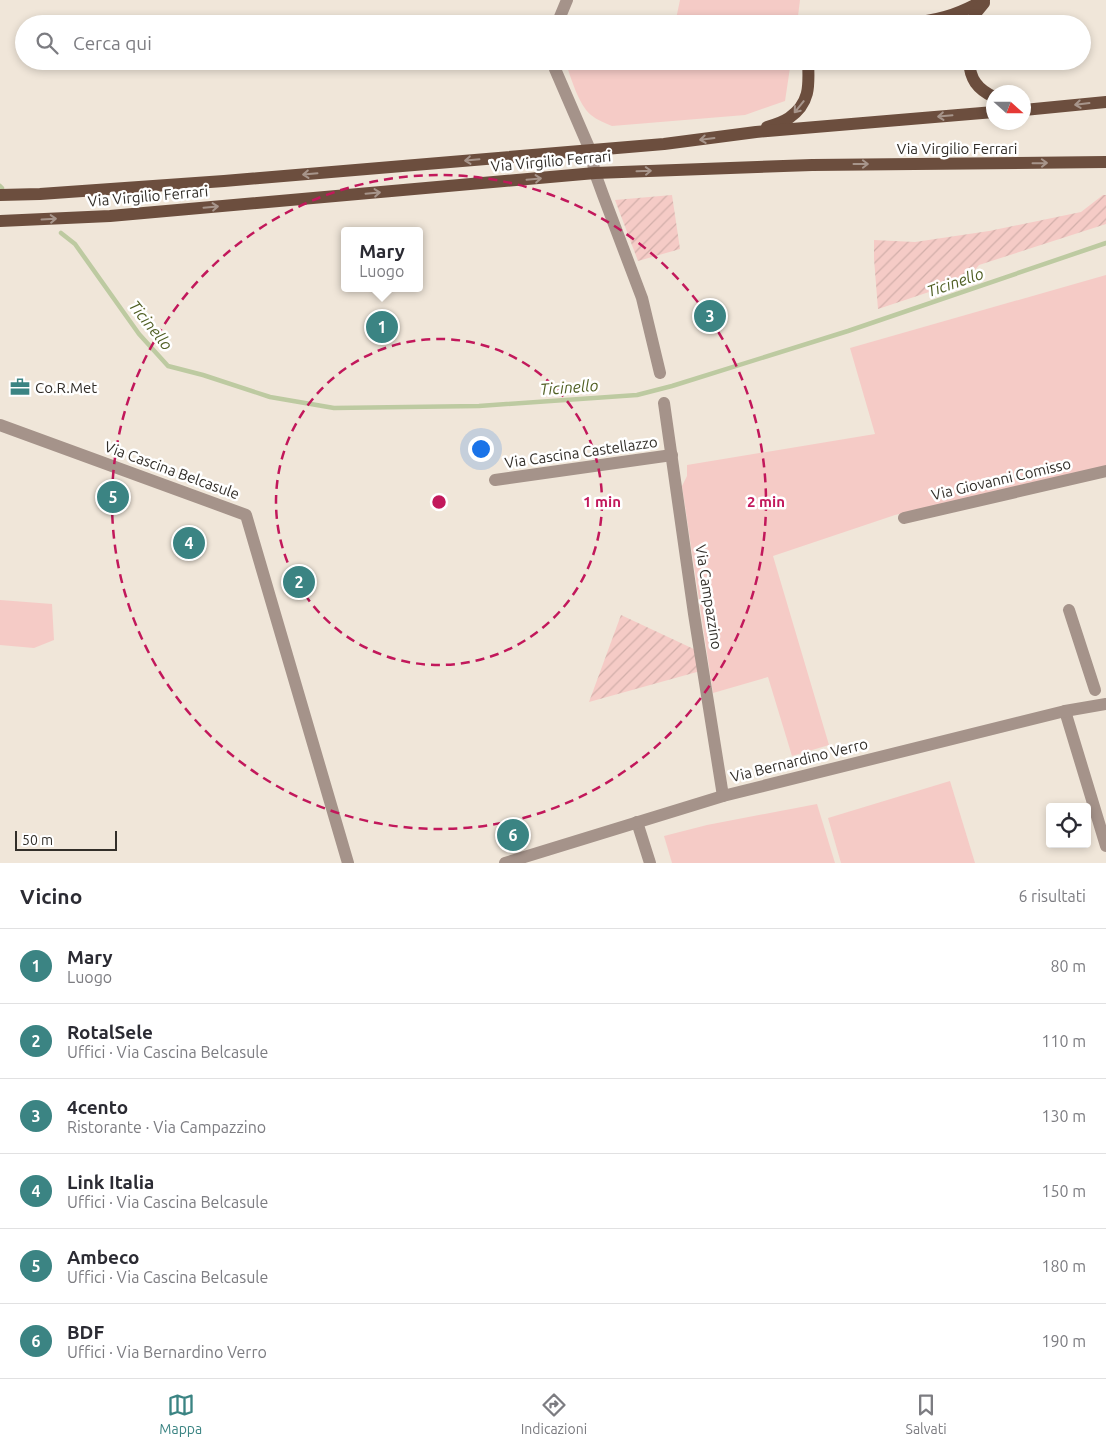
<!DOCTYPE html>
<html lang="it">
<meta charset="utf-8">
<style>
:root{--surface:#fff;--page:#f2f2f3;--text:#2b2b33;--muted:#7c7c81;--line:#e1e1e2;--accent:#3b8483}
body{margin:0;font-family:Ubuntu,sans-serif;background:var(--page);color:var(--text)}
.controls{position:absolute;right:15px;bottom:15px;display:grid;overflow:hidden;border-radius:5px;box-shadow:0 2px 8px #0003}
.controls button{width:45px;height:45px;display:grid;place-items:center;padding:0;border:0;border-bottom:1px solid var(--line);background:var(--surface);color:var(--text);font:25px sans-serif}
.compass{position:absolute;left:986px;top:85px;width:45px;height:45px;border-radius:50%;background:var(--surface);box-shadow:0 2px 8px #0003;rotate:111deg}
.scale{position:absolute;left:15px;bottom:12px;width:102px;box-sizing:border-box;padding-left:5px;border:2px solid #322e29;border-top:0;font-size:14px;line-height:18px;white-space:nowrap;color:#322e29;-webkit-text-stroke:4px #fff;paint-order:stroke}
.you{position:absolute;left:480px;top:448px;width:18px;height:18px;margin:-12px;border:4px solid #fff;border-radius:50%;background:#1a73e8;box-shadow:0 0 0 8px #1a73e833}
.badge{display:grid;place-items:center;width:32px;height:32px;border-radius:50%;background:var(--accent);color:#fff;font-size:16px;font-weight:700}
.pin{position:absolute;translate:-50% -50%;border:2px solid #fff;box-shadow:0 1px 5px #0006}
.popup{position:absolute;left:341px;top:227px;width:82px;height:65px;box-sizing:border-box;display:grid;place-content:center;border-radius:5px;background:var(--surface);filter:drop-shadow(0 1px 4px #0005);font-size:16px;white-space:nowrap;color:var(--muted)}
.popup b{font-size:19px;color:var(--text)}
.popup::after{content:'';position:absolute;left:50%;top:100%;margin-left:-10px;border:10px solid transparent;border-top-color:var(--surface)}
.list{margin:0;padding:0;list-style:none}
h2{display:flex;justify-content:space-between;align-items:center;height:65px;margin:0;padding:0 20px;font-size:21px}
h2 small{font-size:16px;font-weight:400;color:var(--muted)}
.list li{display:grid;grid-template-columns:32px 1fr auto;gap:15px;align-items:center;box-sizing:border-box;height:75px;padding:0 20px;border-top:1px solid var(--line)}
.list b{display:block;font-size:19px;white-space:nowrap}
.list p{margin:0;font-size:16px;white-space:nowrap;color:var(--muted)}
.list em{font-size:16px;font-style:normal;color:var(--muted)}
.icon{flex:none;width:28px;height:28px;fill:none;stroke:currentColor;stroke-width:2;stroke-linecap:round;stroke-linejoin:round}
.map{position:relative;flex:none;width:1106px;height:863px;overflow:hidden}
.search{position:absolute;background:var(--surface);box-shadow:0 2px 8px #0003;left:15px;right:15px;top:15px;height:55px;display:flex;align-items:center;gap:12px;box-sizing:border-box;padding:0 18px;border-radius:28px;color:var(--muted);font-size:19px}
.sheet{height:515px;background:var(--surface)}
nav{display:flex;justify-content:space-around;align-items:center;box-sizing:border-box;height:70px;border-top:1px solid var(--line);background:var(--surface);font-size:14px;color:var(--muted)}
nav a{display:grid;justify-items:center;gap:2px}
nav .on{color:var(--accent)}
.map>svg:first-child{display:block}
.green{fill:#f5cbc6}
.garden{fill:url(#garden-furrows)}
.lines{fill:none;stroke-linecap:round;stroke-linejoin:round}
.stream{stroke:#bdcaa1;stroke-width:4.5}
.minor{stroke:#a5938a;stroke-width:12}
.primary{stroke:#6c4e3e;stroke-width:12}
.oneway{stroke:#a7958b}
.ring{fill:none;stroke:#c2185b;stroke-width:2.5;stroke-dasharray:9 6}
.labels{text-anchor:middle;dominant-baseline:central;stroke-width:5;stroke-linejoin:round;paint-order:stroke}
.street-label{font-size:15px;fill:#322e29;stroke:#fff}
.poi-label{font-size:15px;fill:#322e29;stroke:#fff;text-anchor:start}
.water-label{font-size:16px;font-style:italic;fill:#505f23;stroke:#fff}
.centre{fill:#c2185b;stroke:#fff;stroke-width:2.5}
.ring-label{font-size:15px;text-anchor:middle;font-weight:bold;fill:#c2185b;stroke:#fff;stroke-width:5;stroke-linejoin:round;paint-order:stroke}
</style>
<div class="map">
<svg width="1106" height="863" viewBox="0 0 1106 863">
<defs>
<pattern id="garden-furrows" width="10" height="10" patternUnits="userSpaceOnUse" patternTransform="scale(1.25)"><rect width="10" height="10" fill="#f5cbc6"/><path d="M-1 1l2-2M0 10L10 0M9 11l2-2" fill="none" stroke="#d2afaa"/></pattern>
</defs>
<rect width="100%" height="100%" fill="#f0e6d9"/>
<g class="green">
<polygon points="680,0 800,0 797,24 675,24"/>
<path d="M565 61H791L785 101 745 115 612 126C605 123 597 120 591 115 578 104 571 77 565 61Z"/>
<polygon points="1106,275 1106,466 895,515 773,556 829,745 792,756 768,677 713,693 682,486 687,476 687,465 875,434 850,348"/>
<polygon points="0,600 52,604 54,640 34,648 0,645"/>
<polygon points="950,781 975,863 841,863 828,818"/>
<polygon points="817,804 835,863 672,863 664,836 707,825"/>
</g>
<g class="garden">
<polygon points="672,195 680,249 638,261 615,200"/>
<polygon points="1103,195 1106,195 1106,224 979,265 968,279 878,309 874,259 874,240 915,242 989,231 1081,212"/>
<polygon points="621,615 698,651 704,670 589,702"/>
</g>
<g class="lines">
<g class="stream">
<polyline points="0,186 2,188"/>
<polyline points="61,233 75,244 139,334 168,366 203,375 270,397 334,408 479,406 637,395 672,386 848,331 1106,243"/>
</g>
<g class="minor">
<polyline points="557,24 567,0"/>
<polyline points="554,61 555,69 590,150 595,173 603,195 642,298 660,373"/>
<polyline points="664,403 694,614 723,796"/>
<polyline points="0,425 246,515 348,863"/>
<polyline points="495,480 672,455"/>
<polyline points="904,518 1106,471"/>
<polyline points="1069,610 1095,690"/>
<polyline points="1065,711 1106,846"/>
<polyline points="637,822 650,863"/>
<polyline points="505,863 723,796 1065,711 1106,704"/>
</g>
<g class="primary">
<path d="M904 24C936 21 956 16 984 0"/>
<polyline points="971,24 975,14 984,3"/>
<path d="M969 61C970 79 977 89 994 97"/>
<polyline points="1024,110 1106,102"/>
<path d="M767 127C774 125 783 122 789 118 811 103 809 84 808 61"/>
<polyline points="0,195 40,194 224,181 664,144 756,132 994,112"/>
<polyline points="0,221 110,216 595,173 812,165 1106,162"/>
</g>
</g>
<defs><path id="oneway-shaft" d="M-6 0H5M1.5-3L5.5 0L1.5 3" fill="none" stroke-width="1.6" stroke-linecap="round" stroke-linejoin="round" transform="scale(1.25)"/></defs>
<g class="oneway">
<use href="#oneway-shaft" transform="translate(1082 104) rotate(173)"/>
<use href="#oneway-shaft" transform="translate(799 107) rotate(129)"/>
<use href="#oneway-shaft" transform="translate(945 116) rotate(175)"/>
<use href="#oneway-shaft" transform="translate(707 139) rotate(173)"/>
<use href="#oneway-shaft" transform="translate(472 160) rotate(175)"/>
<use href="#oneway-shaft" transform="translate(1040 163) rotate(-1)"/>
<use href="#oneway-shaft" transform="translate(861 164)"/>
<use href="#oneway-shaft" transform="translate(644 171) rotate(-2)"/>
<use href="#oneway-shaft" transform="translate(310 174) rotate(175)"/>
<use href="#oneway-shaft" transform="translate(534 179) rotate(-5)"/>
<use href="#oneway-shaft" transform="translate(373 193) rotate(-5)"/>
<use href="#oneway-shaft" transform="translate(211 207) rotate(-5)"/>
<use href="#oneway-shaft" transform="translate(49 219) rotate(-3)"/>
</g>
<g class="ring">
<circle cx="439" cy="502" r="163"/>
<circle cx="439" cy="502" r="327"/>
</g>
<defs>
<symbol id="office-bare" viewBox="-9 -9 18 18"><path d="M-6-3h4V-5.5h4V-3h4V5H-6ZM-1-4.5V-3h2v-1.5ZM-6 0V1H6V0Z" fill="#3b8483" stroke="#fff" stroke-width="2.5" paint-order="stroke"/></symbol>
</defs>
<g fill-rule="evenodd">
<use href="#office-bare" x="6" y="373" width="28" height="28"/>
</g>
<g class="labels">
<g class="street-label">
<text x="957" y="148">Via Virgilio Ferrari</text>
<text transform="translate(551 161) rotate(-5)">Via Virgilio Ferrari</text>
<text transform="translate(148 196) rotate(-5)">Via Virgilio Ferrari</text>
<text transform="translate(581 452) rotate(-8)">Via Cascina Castellazzo</text>
<text transform="translate(172 470) rotate(20)">Via Cascina Belcasule</text>
<text transform="translate(1001 479) rotate(-13)">Via Giovanni Comisso</text>
<text transform="translate(709 597) rotate(81)">Via Campazzino</text>
<text transform="translate(799 760) rotate(-14)">Via Bernardino Verro</text>
</g>
<g class="poi-label">
<text x="35" y="387">Co.R.Met</text>
</g>
<g class="water-label">
<text transform="translate(955 282) rotate(-19)">Ticinello</text>
<text transform="translate(151 325) rotate(51)">Ticinello</text>
<text transform="translate(569 387) rotate(-4)">Ticinello</text>
</g>
</g>
<circle cx="439" cy="502" r="8" class="centre"/>
<g class="ring-label">
<text x="602" y="507">1 min</text>
<text x="766" y="507">2 min</text>
</g>
</svg>
<div class="controls">
<button><svg class="icon" aria-label="locate" viewBox="0 0 24 24"><circle cx="12" cy="12" r="6"/><path d="M12 2v4M12 18v4M2 12h4M18 12h4"/></svg></button>
</div>
<svg class="compass" viewBox="-18 -18 36 36"><path d="M0-13l5 13h-10z" fill="#e53935"/><path d="M0 13l5-13h-10z" fill="#7c7c81"/></svg>
<div class="scale">50 m</div>
<div class="you"></div>
<div class="pin badge" style="left:382px;top:327px">1</div>
<div class="popup"><b>Mary</b>Luogo</div>
<div class="pin badge" style="left:299px;top:582px">2</div>
<div class="pin badge" style="left:710px;top:316px">3</div>
<div class="pin badge" style="left:189px;top:543px">4</div>
<div class="pin badge" style="left:113px;top:497px">5</div>
<div class="pin badge" style="left:513px;top:835px">6</div>
<div class="search"><svg class="icon" aria-label="search" viewBox="0 0 24 24"><circle cx="10" cy="10" r="6"/><path d="M15 15l6 6"/></svg>Cerca qui</div>
</div>
<section class="sheet">
<h2>Vicino<small>6 risultati</small></h2>
<ul class="list">
<li><span class="badge">1</span><div><b>Mary</b><p>Luogo</p></div><em>80 m</em></li>
<li><span class="badge">2</span><div><b>RotalSele</b><p>Uffici · Via Cascina Belcasule</p></div><em>110 m</em></li>
<li><span class="badge">3</span><div><b>4cento</b><p>Ristorante · Via Campazzino</p></div><em>130 m</em></li>
<li><span class="badge">4</span><div><b>Link Italia</b><p>Uffici · Via Cascina Belcasule</p></div><em>150 m</em></li>
<li><span class="badge">5</span><div><b>Ambeco</b><p>Uffici · Via Cascina Belcasule</p></div><em>180 m</em></li>
<li><span class="badge">6</span><div><b>BDF</b><p>Uffici · Via Bernardino Verro</p></div><em>190 m</em></li>
</ul>
</section>
<nav>
<a class="on"><svg class="icon" aria-label="map" viewBox="0 0 24 24"><path d="M3 6l6-2 6 2 6-2v14l-6 2-6-2-6 2zM9 4v14M15 6v14"/></svg>Mappa</a>
<a><svg class="icon" aria-label="directions" viewBox="0 0 24 24"><path d="M12 3l9 9-9 9-9-9zM9 14v-3h6M13 9l2 2-2 2"/></svg>Indicazioni</a>
<a><svg class="icon" aria-label="saved" viewBox="0 0 24 24"><path d="M7 4h10v16l-5-4-5 4z"/></svg>Salvati</a>
</nav>
